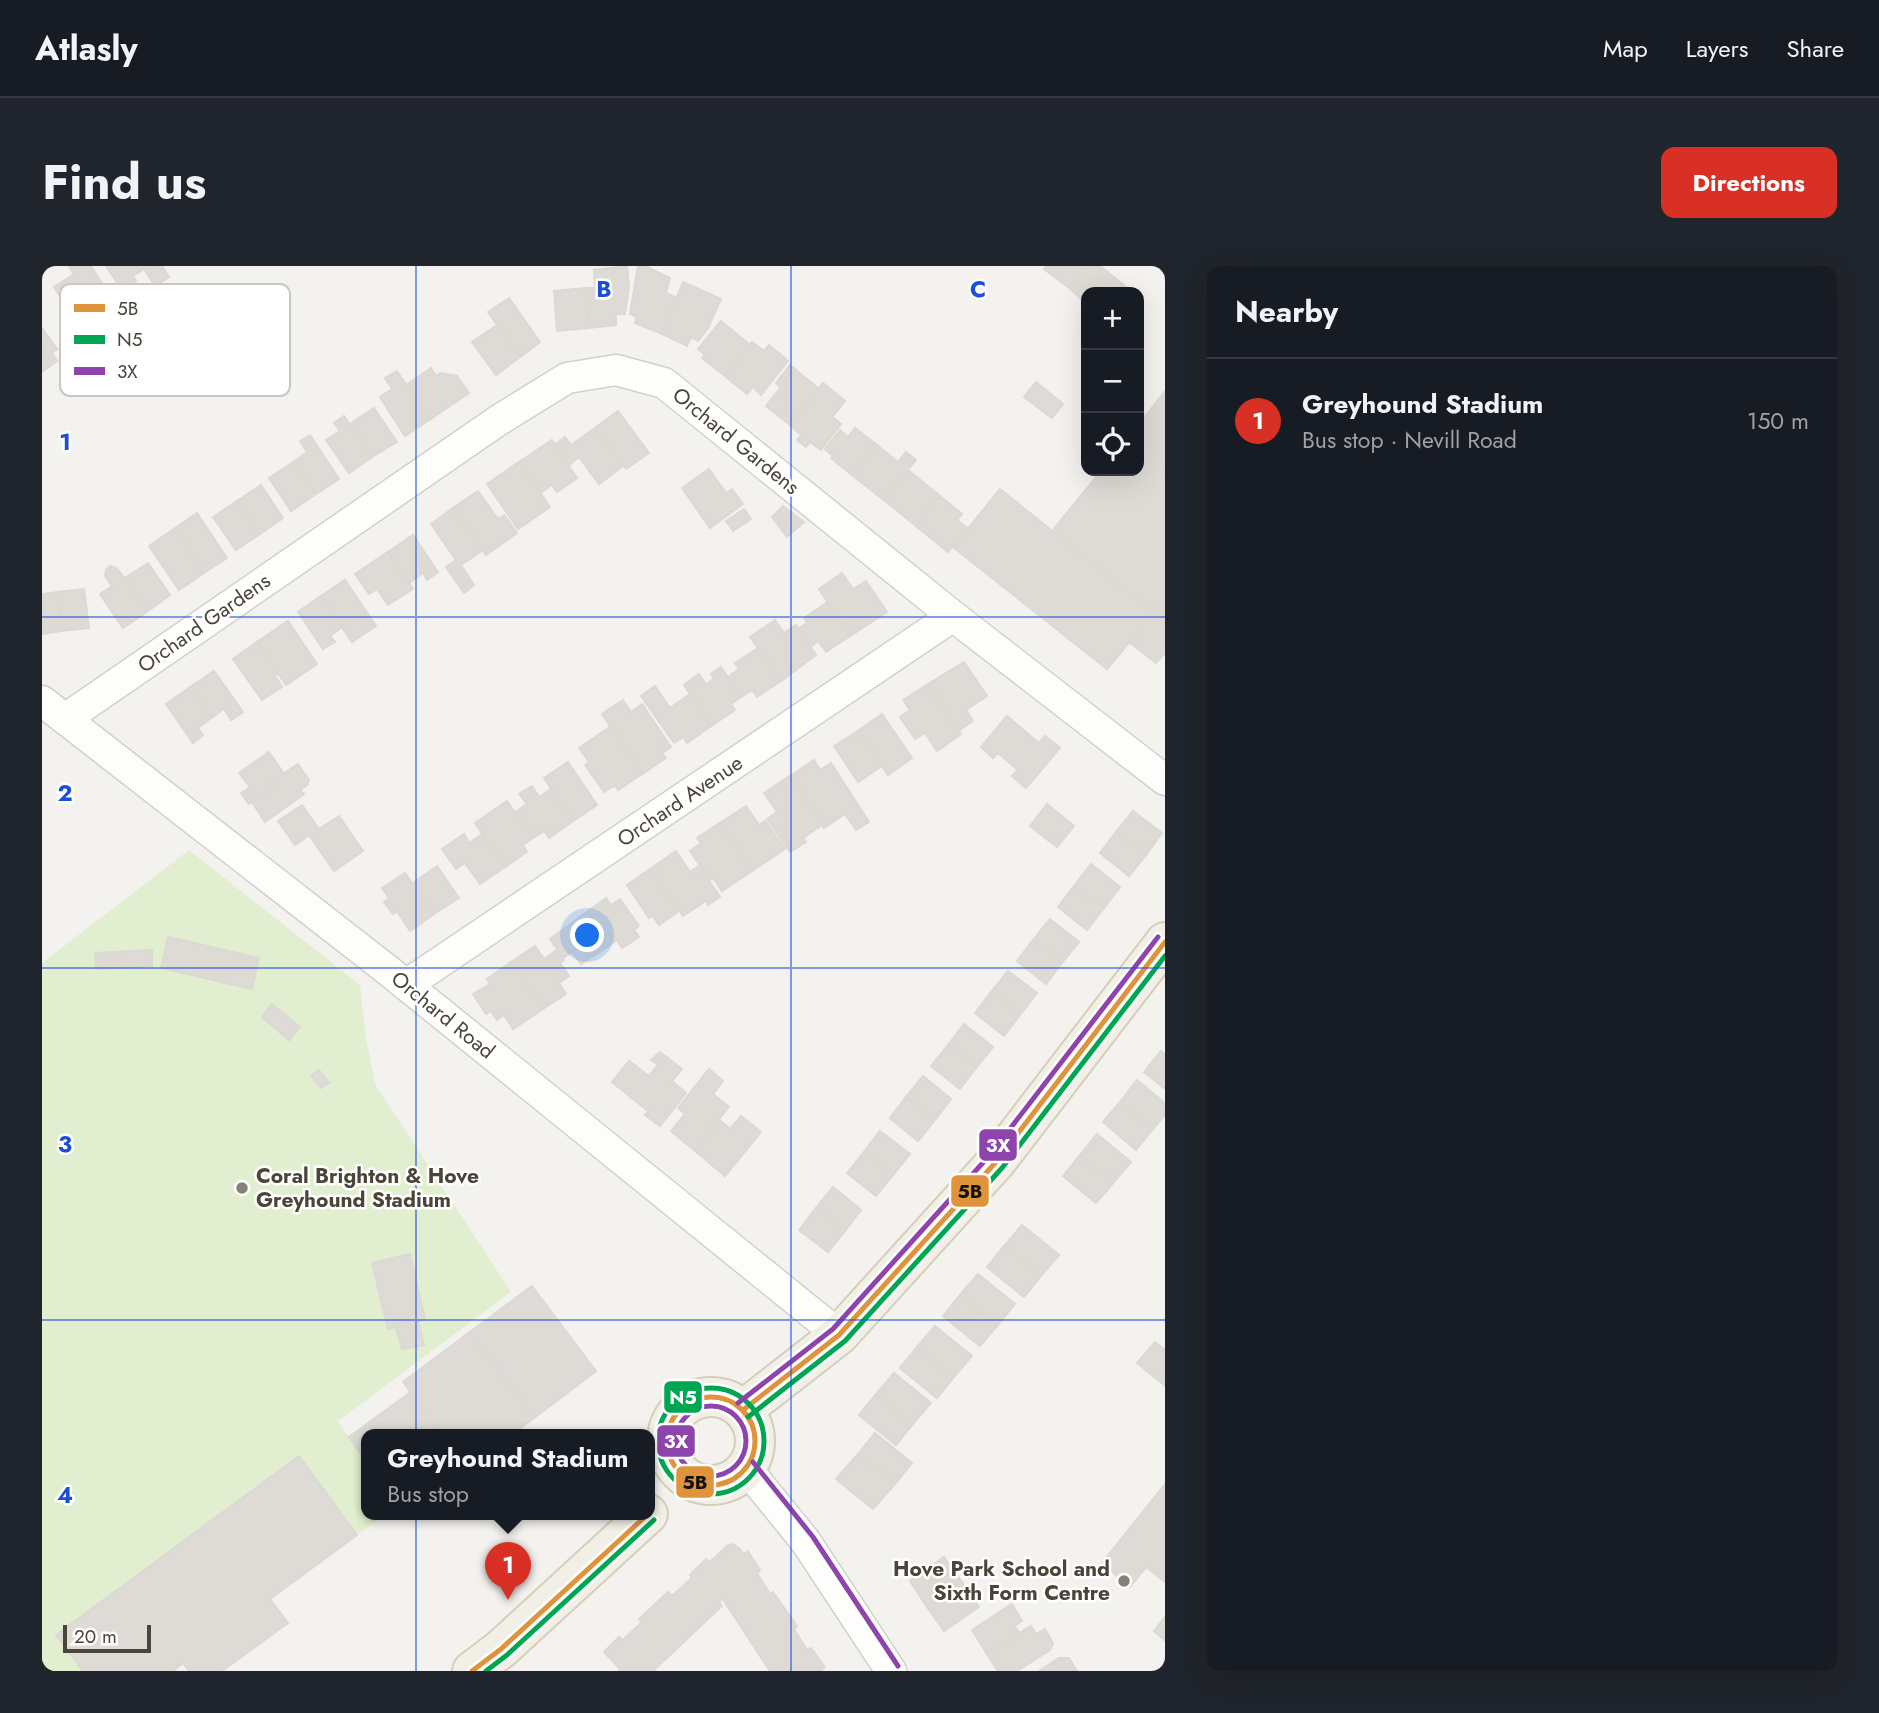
<!DOCTYPE html>
<meta charset="utf-8">
<style>
:root{--surface:#171b24;--page:#20242c;--text:#f1f3f6;--muted:#9ea1a6;--line:#363941;--accent:#d93025}
body{margin:0;font-family:Jost,sans-serif;background:var(--page);color:var(--text)}
.controls{position:absolute;right:21px;top:21px;display:grid;overflow:hidden;border-radius:14px;box-shadow:0 7px 28px #0002}
.controls button{width:63px;height:63px;display:grid;place-items:center;padding:0;border:0;border-bottom:2px solid var(--line);background:var(--surface);color:var(--text);font:35px sans-serif}
.scale{position:absolute;left:21px;bottom:18px;width:88px;box-sizing:border-box;padding-left:7px;border:4px solid #4b4439;border-top:0;font-size:19px;line-height:24px;white-space:nowrap;color:#4b4439;-webkit-text-stroke:5px #fff;paint-order:stroke}
.you{position:absolute;left:546px;top:670px;width:24px;height:24px;margin:-18px;border:5px solid #fff;border-radius:50%;background:#1a73e8;box-shadow:0 0 0 10px #1a73e833}
.badge{display:grid;place-items:center;width:46px;height:46px;border-radius:50%;background:var(--accent);color:#fff;font-size:23px;font-weight:700}
.pin{position:absolute;translate:-50% -58px;filter:drop-shadow(0 2px 4px #0008)}
.pin::after{content:'';position:absolute;top:37px;width:24px;height:21px;background:inherit;clip-path:polygon(0 0,100% 0,50% 100%)}
.popup{position:absolute;left:319px;top:1163px;width:294px;height:91px;box-sizing:border-box;display:grid;place-content:center;border-radius:14px;background:var(--surface);filter:drop-shadow(0 2px 5px #0005);font-size:23px;white-space:nowrap;color:var(--muted)}
.popup b{font-size:26px;color:var(--text)}
.popup::after{content:'';position:absolute;left:50%;top:100%;margin-left:-14px;border:14px solid transparent;border-top-color:var(--surface)}
.list{margin:0;padding:0;list-style:none}
h2{display:flex;justify-content:space-between;align-items:center;height:91px;margin:0;padding:0 28px;font-size:30px}
h2 small{font-size:23px;font-weight:400;color:var(--muted)}
.list li{display:grid;grid-template-columns:46px 1fr auto;gap:21px;align-items:center;box-sizing:border-box;height:126px;padding:0 28px;border-top:2px solid var(--line)}
.list b{display:block;font-size:26px;white-space:nowrap}
.list p{margin:0;font-size:23px;white-space:nowrap;color:var(--muted)}
.list em{font-size:23px;font-style:normal;color:var(--muted)}
.icon{flex:none;width:38px;height:38px;fill:none;stroke:currentColor;stroke-width:2;stroke-linecap:round;stroke-linejoin:round}
.map{position:relative;flex:none;width:1123px;height:1405px;overflow:hidden;border-radius:14px}
header{display:flex;align-items:center;gap:42px;box-sizing:border-box;height:98px;padding:0 35px;background:var(--surface);border-bottom:2px solid var(--line)}
header strong{font-size:33px}
nav{display:flex;gap:38px;margin-inline-start:auto;font-size:24px}
.intro{display:flex;align-items:center;justify-content:space-between;box-sizing:border-box;height:168px;padding:0 42px}
h1{margin:0;font-size:49px}
.button{padding:18px 32px;border-radius:14px;background:var(--accent);color:#fff;font-size:24px;font-weight:700}
main{display:flex;gap:42px;padding:0 42px}
aside{flex:1;background:var(--surface);border-radius:14px;box-shadow:0 7px 28px #0002}
.map>svg:first-child{display:block}
.green{fill:#e1eecf}
.building{fill:#dedbd6;stroke:#dcd9d4;stroke-width:2}
.lines{fill:none;stroke-linecap:round;stroke-linejoin:round}
.street-casing{stroke:#d2d0cb;stroke-width:33}
.primary-casing{stroke:#d6cebb;stroke-width:42}
.street{stroke:#fdfdfc;stroke-width:30}
.primary{stroke:#f2efe6;stroke-width:38}
.bus-1-casing{stroke:#fff;stroke-width:10}
.bus-2-casing{stroke:#fff;stroke-width:10}
.bus-3-casing{stroke:#fff;stroke-width:10}
.bus-1{stroke:#df943c;stroke-width:5}
.bus-2{stroke:#00a651;stroke-width:5}
.bus-3{stroke:#8e44ad;stroke-width:5}
.grid{fill:none;stroke:#1d4ed8;stroke-width:2;stroke-opacity:0.55}
.poi-dot{fill:#868178;stroke:#fff;stroke-width:2.5}
.labels{text-anchor:middle;dominant-baseline:central;stroke-width:5;stroke-linejoin:round;paint-order:stroke}
.street-label{font-size:21px;fill:#4b4439;stroke:#fff}
.poi-label{font-size:21px;font-weight:bold;fill:#4b4439;stroke:#fff;text-anchor:start}
.key{fill:#fff;stroke:#c9c7c4;stroke-width:2}
.key-label{font-size:19px;fill:#4b4439}
.grid-label{font-size:23px;text-anchor:middle;font-weight:bold;fill:#1d4ed8;stroke:#fff;stroke-width:5;stroke-linejoin:round;paint-order:stroke}
.line-badge{stroke:#fff;stroke-width:2.5}
.badge-label{font-size:19px;text-anchor:middle;font-weight:bold;fill:#fff}
.pale-badge-label{font-size:19px;text-anchor:middle;font-weight:bold;fill:#111}
</style>
<header>
<strong>Atlasly</strong>
<nav><a>Map</a><a>Layers</a><a>Share</a></nav>
</header>
<div class="intro"><h1>Find us</h1><a class="button">Directions</a></div>
<main>
<div class="map">
<svg width="1123" height="1405" viewBox="0 0 1123 1405">
<rect width="100%" height="100%" fill="#f4f2ee"/>
<polygon class="green" points="147,584 318,719 324,772 333,818 469,1026 296,1155 324,1195 324,1248 343,1248 229,1333 246,1357 180,1405 147,1405 141,1398 131,1405 0,1405 0,697"/>
<g class="building">
<polygon points="27,0 49,0 76,42 55,56 45,42 41,44 38,40 34,43 25,41 12,21 32,8"/>
<polygon points="64,0 100,0 102,3 91,10 94,15 80,24"/>
<polygon points="100,0 120,0 127,11 113,20"/>
<polygon points="585,0 587,20 583,48 574,48 574,59 547,62 543,22 553,22 552,4"/>
<polygon points="596,0 603,0 628,12 624,27 635,32 620,68 593,57 595,51 588,48"/>
<polygon points="1004,0 1043,0 1026,21 1002,3"/>
<polygon points="1043,0 1058,0 1073,12 1062,26 1044,26 1044,37 1026,21"/>
<polygon points="1073,12 1090,26 1062,26"/>
<polygon points="641,16 679,33 666,62 656,75 649,71 645,80 620,68"/>
<polygon points="543,22 547,62 515,65 512,25"/>
<polygon points="467,32 498,76 478,91 446,46"/>
<polygon points="679,55 708,79 683,110 660,92 663,89 656,83"/>
<polygon points="455,59 478,91 454,109 430,76"/>
<polygon points="181,60 195,79 169,98 155,79"/>
<polygon points="0,62 15,83 10,87 15,95 0,106"/>
<polygon points="710,76 722,85 727,79 746,95 719,129 711,121 705,128 683,110"/>
<polygon points="748,99 777,123 748,159 724,140 739,121 734,117"/>
<polygon points="389,102 394,110 398,107 415,110 427,127 387,154 364,119"/>
<polygon points="355,105 387,154 363,170 338,131 350,123 343,112"/>
<polygon points="994,116 1021,138 1010,152 982,131"/>
<polygon points="781,117 803,135 790,151 799,158 779,184 768,176 764,181 755,174 759,169 748,159"/>
<polygon points="1123,125 1123,333 1112,347 1010,265 1059,205 1097,205 1097,158"/>
<polygon points="332,142 355,176 330,191 308,158"/>
<polygon points="576,145 607,187 584,203 553,162"/>
<polygon points="302,150 330,191 307,207 284,174 298,165 292,157"/>
<polygon points="553,162 581,200 557,218 537,191 527,199 512,179 523,171 529,179"/>
<polygon points="813,162 835,179 810,209 789,192 791,190 783,183 798,164 806,171"/>
<polygon points="268,169 297,213 274,228 253,195 265,186 258,175"/>
<polygon points="510,174 535,212 515,226 510,219 498,227 477,196"/>
<polygon points="835,179 856,196 864,186 874,194 842,234 810,209"/>
<polygon points="253,195 274,228 249,245 227,212"/>
<polygon points="477,196 508,241 476,263 445,218"/>
<polygon points="667,203 684,227 690,223 701,238 668,262 640,222"/>
<polygon points="866,204 898,230 874,260 842,234"/>
<polygon points="219,219 241,252 218,268 195,235"/>
<polygon points="958,223 1112,347 1065,403 911,281"/>
<polygon points="436,225 456,253 462,249 475,267 444,289 411,242"/>
<polygon points="898,230 920,248 915,254 925,262 906,286 874,260"/>
<polygon points="195,235 218,268 194,284 171,251"/>
<polygon points="741,240 762,256 745,271 730,251"/>
<polygon points="411,242 441,284 419,299 432,319 422,327 404,301 414,294 389,258"/>
<polygon points="702,243 709,253 691,265 684,255"/>
<polygon points="155,247 185,292 162,307 132,263"/>
<polygon points="132,263 162,307 137,324 107,280"/>
<polygon points="371,269 396,306 385,314 381,307 367,317 346,286"/>
<polygon points="346,286 371,323 346,339 335,323 327,328 313,308"/>
<polygon points="106,297 128,329 106,345 83,312"/>
<polygon points="68,300 75,302 106,345 81,362 58,328 70,320 63,310 64,304"/>
<polygon points="800,307 811,323 824,315 845,346 808,370 777,323"/>
<polygon points="303,314 334,360 310,376 279,330"/>
<polygon points="42,323 47,362 20,365 15,326"/>
<polygon points="15,326 20,365 0,368 0,328"/>
<polygon points="279,330 300,361 288,370 293,376 281,383 256,346"/>
<polygon points="1123,333 1123,387 1114,397 1087,376"/>
<polygon points="786,336 808,370 784,386 776,375 768,381 756,363 765,357 762,352"/>
<polygon points="733,354 742,367 754,359 774,389 739,415 708,371"/>
<polygon points="246,355 275,398 244,419 215,376"/>
<polygon points="215,376 236,407 233,410 240,421 220,434 191,393"/>
<polygon points="716,382 739,415 715,431 710,424 699,431 686,411 697,403 693,397"/>
<polygon points="922,396 945,430 924,444 931,455 916,465 886,418"/>
<polygon points="679,401 699,431 689,438 693,444 669,460 642,419 657,408 664,418 672,413 669,408"/>
<polygon points="172,405 201,446 189,454 182,443 169,452 147,422"/>
<polygon points="886,418 919,468 895,485 883,467 873,473 858,451 868,444 861,434"/>
<polygon points="613,420 628,442 648,428 669,460 645,477 641,471 632,477 599,430"/>
<polygon points="147,422 169,452 156,462 161,469 151,477 124,438"/>
<polygon points="581,434 589,446 600,438 629,481 620,487 624,492 600,508 560,448"/>
<polygon points="840,448 870,492 846,509 816,465"/>
<polygon points="965,450 997,477 1003,470 1018,482 984,522 970,510 976,504 956,487 951,492 939,481"/>
<polygon points="568,461 600,508 576,524 573,519 562,526 543,499 547,496 537,482"/>
<polygon points="816,465 840,500 816,516 792,480"/>
<polygon points="227,486 242,508 228,517 231,521 207,538 199,527 208,521 197,507"/>
<polygon points="772,494 778,504 789,497 827,556 814,564 803,548 782,562 748,510"/>
<polygon points="526,496 555,539 531,555 502,512"/>
<polygon points="256,498 267,514 265,519 258,524 262,528 223,556 210,536 231,521 228,517"/>
<polygon points="748,510 780,559 761,572 764,576 748,586 725,553 735,546 722,527"/>
<polygon points="490,520 497,531 509,523 531,555 507,572 502,565 491,572 473,546 485,538 477,528"/>
<polygon points="465,535 491,572 481,579 485,586 463,601 433,557"/>
<polygon points="1005,538 1032,560 1015,581 988,560"/>
<polygon points="260,539 277,563 297,550 321,585 292,605 267,569 253,579 236,555"/>
<polygon points="704,540 717,559 723,555 743,583 710,605 678,557"/>
<polygon points="1091,545 1120,567 1104,589 1074,566"/>
<polygon points="678,557 710,605 680,625 671,612 668,614 648,585 659,577 655,572"/>
<polygon points="1074,566 1104,589 1087,610 1058,587"/>
<polygon points="422,568 427,577 440,568 463,601 438,618 423,597 414,603 400,583"/>
<polygon points="634,585 648,606 657,600 678,631 666,639 664,635 641,650 608,603"/>
<polygon points="1049,598 1078,621 1062,642 1032,620"/>
<polygon points="395,600 417,632 392,648 371,617"/>
<polygon points="608,603 637,645 617,659 611,650 607,652 585,619"/>
<polygon points="363,607 392,648 368,665 355,645 351,648 342,636 347,632 340,622"/>
<polygon points="1032,620 1062,642 1045,664 1016,641"/>
<polygon points="564,632 569,639 578,633 597,660 592,664 597,671 580,682 575,674 561,684 538,651"/>
<polygon points="538,651 561,684 539,698 530,686 521,692 508,673"/>
<polygon points="1008,653 1037,676 1020,697 991,674"/>
<polygon points="126,671 217,692 210,723 119,702"/>
<polygon points="991,674 1020,697 1004,718 975,695"/>
<polygon points="493,680 502,693 515,684 522,694 518,697 527,710 517,717 524,728 501,743 469,696"/>
<polygon points="110,684 110,700 54,703 53,687"/>
<polygon points="469,696 501,743 471,763 462,749 455,754 449,745 444,748 431,728 448,718 445,713"/>
<polygon points="966,705 995,727 978,749 949,726"/>
<polygon points="949,726 978,749 962,770 933,747"/>
<polygon points="230,738 258,761 247,774 220,751"/>
<polygon points="922,758 951,781 934,802 906,779"/>
<polygon points="906,779 934,802 918,823 889,800"/>
<polygon points="1119,785 1123,788 1123,823 1102,806"/>
<polygon points="618,786 640,803 630,815 644,827 618,860 603,849 606,845 570,816 587,795 607,810 616,799 609,794"/>
<polygon points="667,803 681,815 671,828 687,841 652,884 629,865 643,848 636,842"/>
<polygon points="277,804 287,817 279,822 269,809"/>
<polygon points="881,810 909,833 893,854 864,831"/>
<polygon points="1095,814 1123,837 1123,849 1111,863 1078,836"/>
<polygon points="864,831 893,854 876,875 848,852"/>
<polygon points="1078,836 1111,863 1094,884 1061,856"/>
<polygon points="699,850 719,866 683,910 652,884 677,854 688,863"/>
<polygon points="838,865 868,888 851,909 822,886"/>
<polygon points="1055,868 1089,896 1071,917 1038,889"/>
<polygon points="822,886 851,909 834,930 805,907"/>
<polygon points="1038,889 1071,917 1054,937 1021,910"/>
<polygon points="791,921 819,944 803,965 774,942"/>
<polygon points="774,942 803,965 786,986 757,964"/>
<polygon points="980,959 1017,989 999,1010 962,980"/>
<polygon points="962,980 999,1010 982,1031 945,1001"/>
<polygon points="368,988 383,1053 376,1055 382,1079 360,1083 354,1061 346,1063 330,997"/>
<polygon points="936,1008 973,1038 955,1060 918,1029"/>
<polygon points="490,1020 554,1105 492,1152 428,1066"/>
<polygon points="918,1029 955,1060 938,1080 901,1050"/>
<polygon points="893,1060 930,1090 912,1111 875,1081"/>
<polygon points="428,1066 492,1152 470,1168 400,1168 361,1116"/>
<polygon points="1113,1076 1123,1084 1123,1120 1095,1097"/>
<polygon points="875,1081 912,1111 895,1132 858,1102"/>
<polygon points="852,1107 889,1137 871,1158 834,1128"/>
<polygon points="369,1126 400,1168 324,1168 324,1195 307,1171"/>
<polygon points="834,1128 871,1158 854,1179 817,1149"/>
<polygon points="833,1167 870,1197 853,1218 816,1188"/>
<polygon points="816,1188 853,1218 831,1243 794,1213"/>
<polygon points="257,1190 315,1269 228,1333 246,1357 180,1405 147,1405 141,1397 131,1405 41,1405 14,1369"/>
<polygon points="1123,1218 1123,1316 1104,1301 1088,1321 1060,1297"/>
<polygon points="691,1278 698,1283 701,1288 706,1285 718,1304 715,1307 728,1328 731,1326 755,1360 752,1363 765,1384 769,1382 783,1401 778,1405 728,1405 680,1332 677,1337 680,1340 611,1405 577,1405 578,1403 562,1386 577,1371 581,1374 600,1356 597,1353 626,1326 630,1330 650,1312 648,1309 664,1293 667,1297 685,1280"/>
<polygon points="902,1291 920,1316 885,1341 868,1315"/>
<polygon points="920,1316 937,1341 902,1365 885,1341"/>
<polygon points="970,1338 980,1355 972,1360 978,1367 945,1388 930,1364"/>
<polygon points="1123,1351 1123,1375 1112,1365"/>
<polygon points="989,1360 994,1368 1003,1363 1011,1377 1008,1384 975,1405 956,1405 945,1388"/>
<polygon points="1017,1392 1027,1392 1035,1405 997,1405"/>
</g>
<g class="lines">
<defs>
<g id="street">
<polyline points="0,435 348,706 797,1069"/>
<polyline points="23,453 457,154 525,112 574,104 622,117 911,350 1123,514"/>
<polyline points="364,719 911,350"/>
<polyline points="704,1202 764,1276 849,1405"/>
</g>
<g id="primary">
<circle cx="669" cy="1175" r="44"/>
<polyline points="701,1144 797,1069 954,896 1123,676"/>
<polyline points="430,1405 459,1383 606,1248"/>
</g>
</defs>
<use href="#street" class="street-casing"/>
<use href="#primary" class="primary-casing"/>
<use href="#street" class="street"/>
<use href="#primary" class="primary"/>
<defs>
<g id="bus-1">
<circle cx="669" cy="1175" r="44"/>
<polyline points="701,1144 797,1069 954,896 1123,676"/>
<polyline points="430,1405 459,1383 606,1248"/>
</g>
<g id="bus-2">
<circle cx="669" cy="1175" r="53"/>
<polyline points="706,1151 803,1075 960,902 1123,690"/>
<polyline points="444,1405 465,1389 612,1254"/>
</g>
<g id="bus-3">
<polyline points="696,1137 791,1063 947,890 1116,671"/>
<circle cx="669" cy="1175" r="35"/>
<polyline points="711,1196 771,1271 856,1400"/>
</g>
</defs>
<use href="#bus-1" class="bus-1-casing"/>
<use href="#bus-2" class="bus-2-casing"/>
<use href="#bus-3" class="bus-3-casing"/>
<use href="#bus-1" class="bus-1"/>
<use href="#bus-2" class="bus-2"/>
<use href="#bus-3" class="bus-3"/>
</g>
<path class="grid" d="M374 0V1405M749 0V1405M0 351H1123M0 702H1123M0 1054H1123"/>
<g class="poi-dot">
<circle cx="200" cy="922" r="7"/>
<circle cx="1082" cy="1315" r="7"/>
</g>
<g class="labels">
<g class="street-label">
<text transform="translate(694 175) rotate(39)">Orchard Gardens</text>
<text transform="translate(162 357) rotate(-35)">Orchard Gardens</text>
<text transform="translate(638 535) rotate(-34)">Orchard Avenue</text>
<text transform="translate(401 749) rotate(39)">Orchard Road</text>
</g>
<g class="poi-label">
<text x="214" y="910">Coral Brighton &amp; Hove<tspan x="214" dy="24">Greyhound Stadium</tspan></text>
<text x="1068" y="1303" text-anchor="end">Hove Park School and<tspan x="1068" dy="24">Sixth Form Centre</tspan></text>
</g>
</g>
<rect x="18" y="18" width="230" height="112" rx="10" class="key"/>
<rect x="32" y="38" width="31" height="8" fill="#df943c"/>
<rect x="32" y="69" width="31" height="9" fill="#00a651"/>
<rect x="32" y="101" width="31" height="8" fill="#8e44ad"/>
<g class="key-label">
<text x="75" y="49">5B</text>
<text x="75" y="80">N5</text>
<text x="75" y="112">3X</text>
</g>
<g class="grid-label">
<text x="562" y="31">B</text>
<text x="936" y="31">C</text>
<text x="23" y="184">1</text>
<text x="23" y="535">2</text>
<text x="23" y="886">3</text>
<text x="23" y="1237">4</text>
</g>
<g class="line-badge">
<rect x="936" y="862" width="40" height="34" rx="7" fill="#8e44ad"/>
<rect x="908" y="908" width="40" height="34" rx="7" fill="#df943c"/>
<rect x="621" y="1114" width="40" height="34" rx="7" fill="#00a651"/>
<rect x="614" y="1158" width="40" height="34" rx="7" fill="#8e44ad"/>
<rect x="633" y="1199" width="40" height="34" rx="7" fill="#df943c"/>
</g>
<g class="badge-label">
<text x="956" y="886">3X</text>
<text x="641" y="1138">N5</text>
<text x="634" y="1182">3X</text>
</g>
<g class="pale-badge-label">
<text x="928" y="932">5B</text>
<text x="653" y="1223">5B</text>
</g>
</svg>
<div class="controls">
<button>+</button>
<button>−</button>
<button><svg class="icon" aria-label="locate" viewBox="0 0 24 24"><circle cx="12" cy="12" r="6"/><path d="M12 2v4M12 18v4M2 12h4M18 12h4"/></svg></button>
</div>
<div class="scale">20 m</div>
<div class="you"></div>
<div class="pin badge" style="left:466px;top:1334px">1</div>
<div class="popup"><b>Greyhound Stadium</b>Bus stop</div>
</div>
<aside>
<h2>Nearby<small></small></h2>
<ul class="list">
<li><span class="badge">1</span><div><b>Greyhound Stadium</b><p>Bus stop · Nevill Road</p></div><em>150 m</em></li>
</ul>
</aside>
</main>
